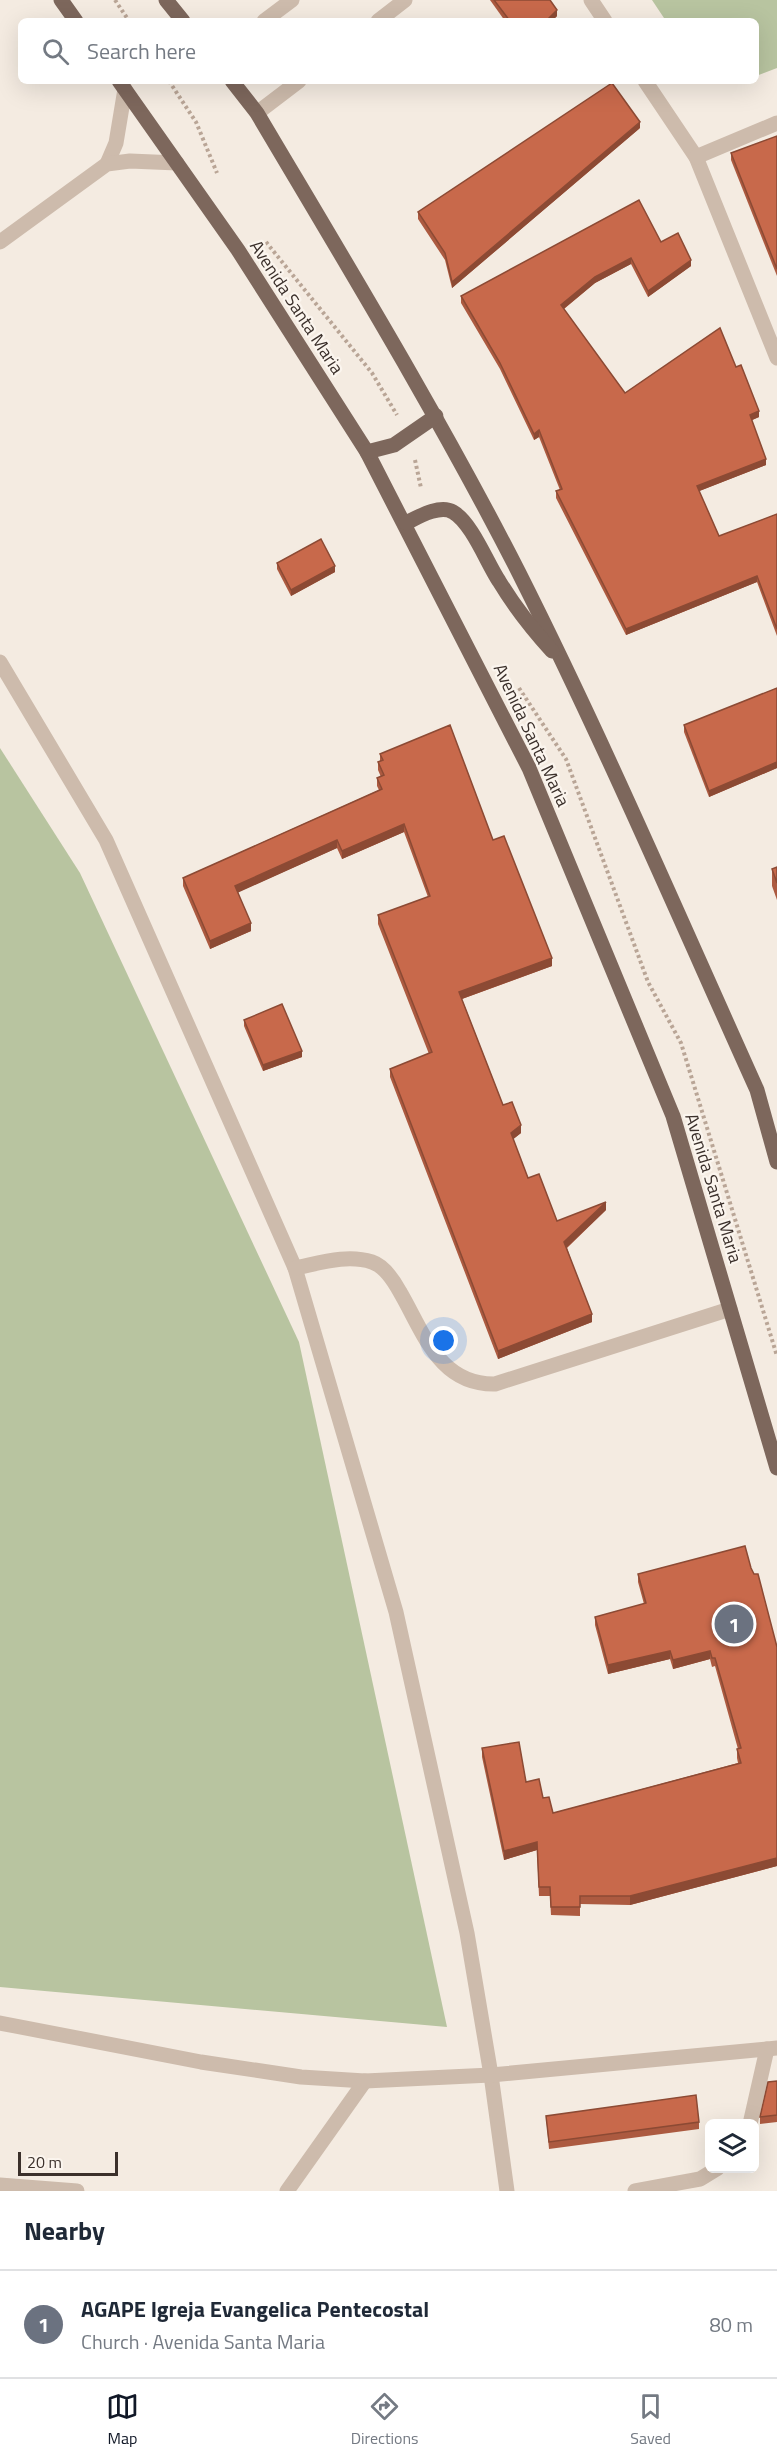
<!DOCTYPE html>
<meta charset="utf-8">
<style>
:root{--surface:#fff;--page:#f2f2f3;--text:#1f2937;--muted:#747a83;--line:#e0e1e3;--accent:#111827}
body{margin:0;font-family:"Titillium Web",sans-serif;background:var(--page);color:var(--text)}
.controls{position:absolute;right:18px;bottom:18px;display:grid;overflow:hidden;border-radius:9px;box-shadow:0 6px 24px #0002}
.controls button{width:54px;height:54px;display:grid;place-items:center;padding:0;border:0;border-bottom:2px solid var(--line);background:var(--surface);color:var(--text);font:30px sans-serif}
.scale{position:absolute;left:18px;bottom:15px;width:100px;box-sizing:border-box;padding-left:6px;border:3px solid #3b302b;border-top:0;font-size:16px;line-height:21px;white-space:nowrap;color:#3b302b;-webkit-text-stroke:4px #fbf5ee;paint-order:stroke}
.you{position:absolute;left:444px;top:1341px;width:21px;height:21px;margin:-15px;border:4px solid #fff;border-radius:50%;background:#1a73e8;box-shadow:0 0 0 9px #1a73e833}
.badge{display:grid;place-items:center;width:39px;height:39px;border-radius:50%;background:var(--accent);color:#fff;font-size:20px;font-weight:700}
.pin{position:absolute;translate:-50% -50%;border:3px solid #fff;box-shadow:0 2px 6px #0006}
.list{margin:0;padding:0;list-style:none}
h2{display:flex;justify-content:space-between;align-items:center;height:78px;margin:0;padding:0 24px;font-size:26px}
h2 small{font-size:20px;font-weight:400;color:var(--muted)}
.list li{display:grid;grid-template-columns:39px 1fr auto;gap:18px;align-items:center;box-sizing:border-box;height:108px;padding:0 24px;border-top:2px solid var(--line)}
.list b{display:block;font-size:22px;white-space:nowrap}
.list p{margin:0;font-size:20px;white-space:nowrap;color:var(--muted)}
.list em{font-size:20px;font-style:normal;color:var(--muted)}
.icon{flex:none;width:33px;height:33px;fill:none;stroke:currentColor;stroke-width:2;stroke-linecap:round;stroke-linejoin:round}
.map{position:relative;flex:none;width:777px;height:2191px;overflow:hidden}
.search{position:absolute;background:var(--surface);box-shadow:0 6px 24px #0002;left:18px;right:18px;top:18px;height:66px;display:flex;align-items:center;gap:15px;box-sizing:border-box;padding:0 21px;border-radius:9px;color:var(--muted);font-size:22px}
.sheet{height:186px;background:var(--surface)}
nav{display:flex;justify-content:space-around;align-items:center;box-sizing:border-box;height:84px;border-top:2px solid var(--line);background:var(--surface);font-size:16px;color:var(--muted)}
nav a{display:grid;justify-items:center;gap:3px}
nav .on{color:var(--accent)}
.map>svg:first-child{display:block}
.green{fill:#b8c4a0}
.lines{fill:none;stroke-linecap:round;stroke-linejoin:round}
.path{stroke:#b9a596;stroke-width:4;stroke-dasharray:3 3;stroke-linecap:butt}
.minor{stroke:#cdbbac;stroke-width:15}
.major{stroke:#7d675c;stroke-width:15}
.wall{fill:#ac5a40}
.shaded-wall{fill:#8c4a34}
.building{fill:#c8694b;stroke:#8c4a34;stroke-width:1.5}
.labels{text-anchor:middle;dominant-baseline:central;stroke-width:4.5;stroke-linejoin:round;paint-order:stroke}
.street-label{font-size:18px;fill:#3b302b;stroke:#fbf5ee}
</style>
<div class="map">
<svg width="777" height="2191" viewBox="0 0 777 2191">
<rect width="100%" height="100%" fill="#f4ebe1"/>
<g class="green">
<polygon points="652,0 777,0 777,68 756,76 756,21 666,21"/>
<polygon points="0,748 80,873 299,1342 447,2027 0,1987"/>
</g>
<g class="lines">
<g class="path">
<polyline points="115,0 129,21"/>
<polyline points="169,81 196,122 217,173"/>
<polyline points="266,242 372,373 397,415"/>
<polyline points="415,460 421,488"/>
<polyline points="519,688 566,759 648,982 681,1043 777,1356"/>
</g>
<g class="minor">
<polyline points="591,0 605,21"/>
<polyline points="264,21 292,0"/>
<polyline points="378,21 405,0"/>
<polyline points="645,81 696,157 777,358"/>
<polyline points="257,113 299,81"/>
<polyline points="696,157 777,123"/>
<polyline points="107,164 116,143 125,89"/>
<polyline points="0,242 107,164 130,161 177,163"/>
<polyline points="0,662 106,840 295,1268 396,1612 467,1933 491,2075 507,2191"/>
<path d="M295 1268C320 1263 347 1254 372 1262 384 1266 394 1281 400 1292 424 1333 439 1385 495 1384L730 1309"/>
<polyline points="0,2023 201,2062 301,2077 365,2081 491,2075 777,2048"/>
<polyline points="750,2124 767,2049"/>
<polyline points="0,2185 77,2191"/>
<polyline points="287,2191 365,2081"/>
<polyline points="635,2191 700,2179 718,2168"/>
</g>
<g class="major">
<polyline points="61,0 76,21"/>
<polyline points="166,0 183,21"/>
<polyline points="119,81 238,250 367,452 529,768 673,1116 777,1468"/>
<path d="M232 81 257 113C347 265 439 416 519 573 604 742 679 917 757 1090L777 1162"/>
<polyline points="367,452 394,445 436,416"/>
<path d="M406 523C418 517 440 504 453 512 472 523 487 563 499 581 514 606 532 629 552 651"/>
</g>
</g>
<g class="wall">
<polygon points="490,0 550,0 557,16 552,21 505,21"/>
<polygon points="640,128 452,288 445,260 418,219 418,212"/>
<polygon points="777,136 777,276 731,160 731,153"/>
<polygon points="661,242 691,266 648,297 631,264 595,283 564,309 625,393 736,367 759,417 752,420 766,465 699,491 719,536 777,514 777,636 757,582 626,635 556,498 556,491 560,490 539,437 534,440 500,369 461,303 461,296"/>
<polygon points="277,563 335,572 291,596 277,569"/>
<polygon points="777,688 777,768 709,797 684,732 684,725"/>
<polygon points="380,754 493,840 552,966 462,999 503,1105 521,1133 513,1139 528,1178 557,1221 606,1210 567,1248 592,1322 498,1359 390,1077 390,1069 429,1054 378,924 378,915 428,897 404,832 342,859 337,848 238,892 251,931 210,949 183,886 183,878 379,790 377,786 377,778 381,777 378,770 378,762 380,761"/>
<polygon points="777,867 777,900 772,886 772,869"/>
<polygon points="244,1020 302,1057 263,1071 244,1026"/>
<polygon points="751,1568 777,1647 777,1866 630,1905 580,1904 580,1916 551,1915 550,1896 539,1896 537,1850 504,1860 482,1757 482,1748 526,1782 543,1798 553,1813 738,1763 737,1758 737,1749 738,1749 715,1666 712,1667 710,1659 673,1669 670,1659 608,1674 595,1625 595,1617 644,1604 638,1582 638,1574"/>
<polygon points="777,2081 777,2122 760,2124 760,2117"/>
<polygon points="546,2116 699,2122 699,2129 549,2149"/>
</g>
<g class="shaded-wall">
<polygon points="557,10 557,16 552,21 546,21"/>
<polygon points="640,122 640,128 452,288 452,282"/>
<polygon points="631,258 631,264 595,283 561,311 561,305 595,277"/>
<polygon points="691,260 691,266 648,297 648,291"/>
<polygon points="759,411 759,417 750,421 750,415"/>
<polygon points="539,430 539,437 534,440 534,434"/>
<polygon points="766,459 766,465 697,492 697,486"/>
<polygon points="335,566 335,572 291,596 291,590"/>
<polygon points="757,576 757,582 626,635 626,629"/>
<polygon points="777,762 777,768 709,797 709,791"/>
<polygon points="404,824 404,832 342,859 342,851"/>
<polygon points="337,840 337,848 235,894 235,886"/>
<polygon points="251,923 251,931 210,949 210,941"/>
<polygon points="552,958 552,966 459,1000 459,992"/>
<polygon points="302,1051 302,1057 263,1071 263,1065"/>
<polygon points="521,1125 521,1133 511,1141 511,1133"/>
<polygon points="606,1202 606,1210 564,1250 564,1242"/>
<polygon points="592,1314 592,1322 498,1359 498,1351"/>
<polygon points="670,1651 670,1659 608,1674 608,1665"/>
<polygon points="710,1651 710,1659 673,1669 673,1660"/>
<polygon points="537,1842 537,1850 504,1860 504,1851"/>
<polygon points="777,1858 777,1866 630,1905 630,1896"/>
</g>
<g class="building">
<polygon points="494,0 550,0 557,10 546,21 510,21"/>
<polygon points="612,83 640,122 452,282 445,253 418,212"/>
<polygon points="777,136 777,269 731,153"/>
<polygon points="639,200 661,242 678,233 691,260 648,291 631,258 595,277 561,305 625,393 720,328 736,367 741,365 759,411 750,415 766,459 697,486 719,536 777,514 777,629 757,576 626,629 556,491 562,489 539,430 534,434 500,363 461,296"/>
<polygon points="321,539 335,566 291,590 277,563"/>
<polygon points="777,688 777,762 709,791 684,725"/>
<polygon points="450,725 493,840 504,836 552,958 459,992 503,1105 512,1102 521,1125 511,1133 528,1178 539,1174 557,1221 606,1202 564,1242 592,1314 498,1351 390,1069 432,1052 378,915 430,896 404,824 342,851 337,840 235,886 251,923 210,941 183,878 382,789 377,778 384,775 378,762 383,760 380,754"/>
<polygon points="777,867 777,883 772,869"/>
<polygon points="282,1004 302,1051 263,1065 244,1020"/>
<polygon points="745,1546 751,1568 754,1574 758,1574 777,1647 777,1858 630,1896 580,1896 580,1907 551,1907 550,1887 539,1887 537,1842 504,1851 482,1748 519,1742 526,1782 539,1779 543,1798 549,1797 553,1813 741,1763 737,1749 741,1748 715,1658 712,1658 710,1651 673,1660 670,1651 608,1665 595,1617 646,1603 638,1574"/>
<polygon points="777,2081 777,2115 760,2117 768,2082"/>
<polygon points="696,2095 699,2122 549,2142 546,2116"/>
</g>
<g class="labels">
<g class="street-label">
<text transform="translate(297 307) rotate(57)">Avenida Santa Maria</text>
<text transform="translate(532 735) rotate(65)">Avenida Santa Maria</text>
<text transform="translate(714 1188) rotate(73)">Avenida Santa Maria</text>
</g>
</g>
</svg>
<div class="controls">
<button><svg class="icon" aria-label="layers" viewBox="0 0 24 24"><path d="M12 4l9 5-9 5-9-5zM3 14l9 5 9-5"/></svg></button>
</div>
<div class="scale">20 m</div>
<div class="you"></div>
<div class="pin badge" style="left:734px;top:1624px;background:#6b7280">1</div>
<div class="search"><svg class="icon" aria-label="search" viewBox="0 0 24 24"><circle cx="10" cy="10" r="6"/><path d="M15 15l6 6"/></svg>Search here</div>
</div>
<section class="sheet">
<h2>Nearby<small></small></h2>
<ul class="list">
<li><span class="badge" style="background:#6b7280">1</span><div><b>AGAPE Igreja Evangelica Pentecostal</b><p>Church · Avenida Santa Maria</p></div><em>80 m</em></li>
</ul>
</section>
<nav>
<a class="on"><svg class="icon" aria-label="map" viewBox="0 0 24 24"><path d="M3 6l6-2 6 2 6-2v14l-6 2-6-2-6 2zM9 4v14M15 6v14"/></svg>Map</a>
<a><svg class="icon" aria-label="directions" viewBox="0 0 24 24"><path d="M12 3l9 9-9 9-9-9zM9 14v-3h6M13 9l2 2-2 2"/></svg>Directions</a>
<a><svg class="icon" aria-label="saved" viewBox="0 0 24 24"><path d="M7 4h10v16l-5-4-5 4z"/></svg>Saved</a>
</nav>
